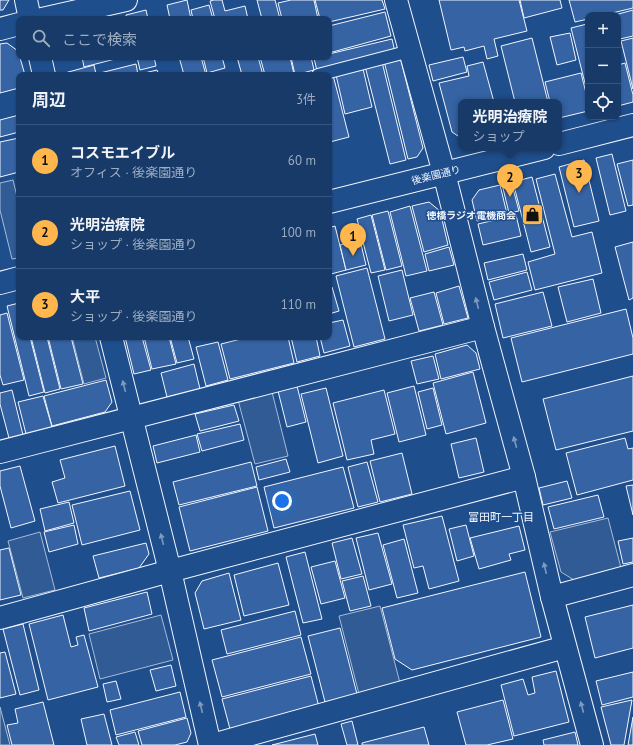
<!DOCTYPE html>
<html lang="ja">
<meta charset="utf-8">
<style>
:root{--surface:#173a69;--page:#244571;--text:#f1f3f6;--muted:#9eadc0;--line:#36547d;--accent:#ffb74d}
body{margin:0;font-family:"PT Sans","Noto Sans JP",sans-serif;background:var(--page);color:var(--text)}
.controls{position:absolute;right:12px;top:12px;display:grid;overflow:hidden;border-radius:8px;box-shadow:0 1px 3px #0004}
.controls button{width:36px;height:36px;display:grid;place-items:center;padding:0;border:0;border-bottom:1px solid var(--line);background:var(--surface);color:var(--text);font:20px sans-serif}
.you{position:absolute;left:282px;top:501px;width:14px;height:14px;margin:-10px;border:3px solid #fff;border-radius:50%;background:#1a73e8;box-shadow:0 0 0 6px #1a73e833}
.badge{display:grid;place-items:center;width:26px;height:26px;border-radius:50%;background:var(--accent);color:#111;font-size:13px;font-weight:700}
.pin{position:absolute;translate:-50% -33px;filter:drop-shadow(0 1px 2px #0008)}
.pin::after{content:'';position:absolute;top:21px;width:14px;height:12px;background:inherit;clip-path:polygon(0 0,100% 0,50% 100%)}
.popup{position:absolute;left:458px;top:99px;width:104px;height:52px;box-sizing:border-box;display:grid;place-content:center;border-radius:8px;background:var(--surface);filter:drop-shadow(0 1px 3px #0005);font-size:13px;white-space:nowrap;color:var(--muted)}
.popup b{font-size:15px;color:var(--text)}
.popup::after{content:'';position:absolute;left:50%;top:100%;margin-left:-8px;border:8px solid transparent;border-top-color:var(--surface)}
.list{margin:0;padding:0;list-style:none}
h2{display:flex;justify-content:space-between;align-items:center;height:52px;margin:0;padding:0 16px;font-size:17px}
h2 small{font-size:13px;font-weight:400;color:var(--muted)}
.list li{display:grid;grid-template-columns:26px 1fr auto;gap:12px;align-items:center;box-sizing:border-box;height:72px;padding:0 16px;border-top:1px solid var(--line)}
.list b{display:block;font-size:15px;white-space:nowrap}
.list p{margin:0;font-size:13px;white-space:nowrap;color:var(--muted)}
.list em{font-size:13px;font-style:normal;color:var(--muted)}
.icon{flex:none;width:22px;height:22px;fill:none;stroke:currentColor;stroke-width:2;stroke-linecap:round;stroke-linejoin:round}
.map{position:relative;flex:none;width:633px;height:745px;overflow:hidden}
.search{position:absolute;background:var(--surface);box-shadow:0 1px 3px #0004;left:16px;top:16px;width:316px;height:44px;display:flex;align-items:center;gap:10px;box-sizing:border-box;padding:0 14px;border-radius:8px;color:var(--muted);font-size:15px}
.panel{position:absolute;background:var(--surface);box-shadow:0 1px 3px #0004;left:16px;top:72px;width:316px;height:268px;border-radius:8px}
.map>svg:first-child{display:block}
.built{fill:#305b95;stroke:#a8bbd7}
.building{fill:#3563a3;stroke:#f2f6ff}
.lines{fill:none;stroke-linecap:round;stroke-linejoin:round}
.service-casing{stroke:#f2f6ff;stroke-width:14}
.minor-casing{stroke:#f2f6ff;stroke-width:24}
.tertiary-casing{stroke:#f2f6ff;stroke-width:24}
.service{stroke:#1f4e8c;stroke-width:12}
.minor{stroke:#1f4e8c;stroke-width:22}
.tertiary{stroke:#1f4e8c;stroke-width:22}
.oneway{fill:#7e9ac0}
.labels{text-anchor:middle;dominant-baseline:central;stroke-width:3;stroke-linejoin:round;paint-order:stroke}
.street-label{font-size:10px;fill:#f2f6ff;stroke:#1f4e8c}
.poi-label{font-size:10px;font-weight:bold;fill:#f2f6ff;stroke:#1f4e8c;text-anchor:end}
.neighbourhood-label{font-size:11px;fill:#f2f6ff;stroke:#1f4e8c}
</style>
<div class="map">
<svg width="633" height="745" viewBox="0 0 633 745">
<rect width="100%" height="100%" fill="#1f4e8c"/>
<g class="built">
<polygon points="13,180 19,205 19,258 12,259 0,210 0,183"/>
<polygon points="72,337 95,337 106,378 84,384"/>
<polygon points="272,392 288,456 255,464 238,400"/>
<polygon points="608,518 621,568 574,580 561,572 550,532"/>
<polygon points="40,532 55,590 23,598 8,541"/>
<polygon points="380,606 400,683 359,694 339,616"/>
<polygon points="161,615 173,660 100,679 89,634"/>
<polygon points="0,707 10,745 0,745"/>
</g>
<g class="building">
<polygon points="0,0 9,0 3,10 0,10"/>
<polygon points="187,0 191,19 170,19 167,5"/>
<polygon points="214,0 222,0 225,11 245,6 248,19 215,19 210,1"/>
<polygon points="257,0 275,0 280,19 262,19"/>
<polygon points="291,0 314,0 318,19 282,19 278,3"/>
<polygon points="315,0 382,0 385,9 329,22 329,19 320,19"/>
<polygon points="439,0 519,0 527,31 494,39 498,56 487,59 484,46 465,51 464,47 451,50"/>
<polygon points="520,0 560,0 562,8 524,18"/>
<polygon points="569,0 633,0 633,8 604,15 588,15 588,19 575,22"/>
<polygon points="209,5 213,19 193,19 191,10"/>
<polygon points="146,10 148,19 127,19 126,15"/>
<polygon points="633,10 633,36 620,39 618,30 618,15 615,15"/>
<polygon points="385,12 391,36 329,53 329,26"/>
<polygon points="587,24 588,28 588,95 571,28"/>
<polygon points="570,33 576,60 557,65 550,37"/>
<polygon points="532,38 548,102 515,102 501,46"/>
<polygon points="633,38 633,89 621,41"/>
<polygon points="392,39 395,52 317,71 314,58 329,57 329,54"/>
<polygon points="7,43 18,51 25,75 19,75 19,88 0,93 0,44"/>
<polygon points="82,57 123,57 84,67"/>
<polygon points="137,57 154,57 156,66 140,70"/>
<polygon points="179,57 201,57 206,75 184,75"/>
<polygon points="203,57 222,57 225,68 207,73"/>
<polygon points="237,57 258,57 263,75 242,75"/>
<polygon points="260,57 290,57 294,74 265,75"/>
<polygon points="291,57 311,57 314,70 295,75"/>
<polygon points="400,57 423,148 417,157 408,159 384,61"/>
<polygon points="463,57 467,72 433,81 429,65"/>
<polygon points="382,62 406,160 390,164 365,66"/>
<polygon points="483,62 494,102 461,102 461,138 452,132 439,83 469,76 467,66"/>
<polygon points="625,63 633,95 633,102 618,106 618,65"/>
<polygon points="136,64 138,75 61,75 61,74 94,65 96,74"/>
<polygon points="363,69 372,107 345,114 336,75"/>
<polygon points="157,70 159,75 140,75 140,74"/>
<polygon points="581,73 588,101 588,111 559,118 559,102 550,102 545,82"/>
<polygon points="333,75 349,137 330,142 329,76"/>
<polygon points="19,115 19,132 0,137 0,120"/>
<polygon points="19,138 19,172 0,177 0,142"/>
<polygon points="612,154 626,211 610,215 596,158"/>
<polygon points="584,160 599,221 574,227 559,167"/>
<polygon points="633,160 633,205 628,206 617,164"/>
<polygon points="555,174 572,237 592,232 602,273 535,290 528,262 555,254 536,179"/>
<polygon points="532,177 550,247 531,252 513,182"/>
<polygon points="511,181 519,211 509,213 502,184"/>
<polygon points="500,185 507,214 477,221 472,200 479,190"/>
<polygon points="429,202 440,211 448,245 424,252 412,206"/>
<polygon points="410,206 427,271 406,276 390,212"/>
<polygon points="388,211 402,266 386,270 372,215"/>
<polygon points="371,215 385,270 371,273 357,219"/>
<polygon points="516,215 521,236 483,245 478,224"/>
<polygon points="335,226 346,270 331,274 329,267 329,228"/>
<polygon points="360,240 366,265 346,270 340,245"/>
<polygon points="633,242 633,298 629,300 615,247"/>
<polygon points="449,247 454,265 429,271 425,254"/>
<polygon points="523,254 527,270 488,280 484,263"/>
<polygon points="367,268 385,339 354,347 336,276"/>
<polygon points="402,270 413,315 389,321 378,276"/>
<polygon points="527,272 532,290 494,300 489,282"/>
<polygon points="593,279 601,313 567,322 558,287"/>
<polygon points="459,286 468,318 444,324 436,293"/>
<polygon points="332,287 339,311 329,314 329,288"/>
<polygon points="434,292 443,325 419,331 410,298"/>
<polygon points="543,292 552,326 503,338 495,304"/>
<polygon points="19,303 19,337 30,337 44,392 29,396 7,306"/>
<polygon points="626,309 633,338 633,354 522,382 511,338"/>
<polygon points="7,313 24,380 3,385 0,375 0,315"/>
<polygon points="343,320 350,346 324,353 320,337 329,337 329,323"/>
<polygon points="31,337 47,337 60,389 45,393"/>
<polygon points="48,337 71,337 83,384 61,389"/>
<polygon points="125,337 142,337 151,370 134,374"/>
<polygon points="144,337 169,337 176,364 152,369"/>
<polygon points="170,337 188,337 194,359 177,363"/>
<polygon points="249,337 288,337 294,363 230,379 221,344"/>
<polygon points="291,337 316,337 320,356 297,362"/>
<polygon points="218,342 228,380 206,386 196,347"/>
<polygon points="467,345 476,353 480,369 441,379 435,354"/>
<polygon points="433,356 439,379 417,384 411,361"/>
<polygon points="194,364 200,389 167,397 161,373"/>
<polygon points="473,372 486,423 446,434 433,383"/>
<polygon points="633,376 633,431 556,450 543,399"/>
<polygon points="106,380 112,402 105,412 52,426 44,396"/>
<polygon points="297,386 306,422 287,427 278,391"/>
<polygon points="414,386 426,435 399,442 387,393"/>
<polygon points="326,388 343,456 318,463 301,394"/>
<polygon points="433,388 442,425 427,429 418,392"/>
<polygon points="12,390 23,435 9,438 0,404 0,393"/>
<polygon points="384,390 395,434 371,440 374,454 347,460 333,403"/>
<polygon points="43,396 52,427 26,434 18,402"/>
<polygon points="234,405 239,421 200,431 195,414"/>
<polygon points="240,424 244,440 202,451 197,434"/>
<polygon points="196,435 200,452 157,463 153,446"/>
<polygon points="476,438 484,472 459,478 451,444"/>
<polygon points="625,438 628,449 633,448 633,480 577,495 566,453"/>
<polygon points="115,446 125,486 58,503 52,482 65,478 60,460"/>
<polygon points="402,453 412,494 380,502 370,461"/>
<polygon points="286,459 290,472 259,480 256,467"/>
<polygon points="251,462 257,486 179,505 173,482"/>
<polygon points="367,462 378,502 358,507 348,467"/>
<polygon points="20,466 35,521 11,528 0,486 0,471"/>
<polygon points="343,467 354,508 274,528 264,487"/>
<polygon points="567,481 572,498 543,505 539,488"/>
<polygon points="633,485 633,515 626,486"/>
<polygon points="257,487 268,531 190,551 179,507"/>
<polygon points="130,491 140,530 82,545 72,505"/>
<polygon points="598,495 604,517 554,529 548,507"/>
<polygon points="69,502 74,523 45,531 40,509"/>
<polygon points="442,516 459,581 429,589 423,566 414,568 403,525"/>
<polygon points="74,525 78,544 49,552 44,532"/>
<polygon points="466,525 474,556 457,561 449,529"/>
<polygon points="519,526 525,550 509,554 511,560 479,569 470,538"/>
<polygon points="378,533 392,584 369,590 356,538"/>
<polygon points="352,538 362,574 341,579 332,543"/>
<polygon points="633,538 633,562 623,564 618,541"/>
<polygon points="404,539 418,593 397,598 383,545"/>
<polygon points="146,543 149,554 139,568 99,578 93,556"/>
<polygon points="9,548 21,595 0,600 0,550"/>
<polygon points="305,552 322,619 303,623 286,557"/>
<polygon points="335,561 345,598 321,604 311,567"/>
<polygon points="278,563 289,605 244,616 234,575"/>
<polygon points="525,572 541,637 412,670 395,659 382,608"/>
<polygon points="229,573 241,620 204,629 195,593 202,581"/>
<polygon points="363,576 371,606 350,611 342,581"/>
<polygon points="147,592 152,614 89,631 84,608"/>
<polygon points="633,605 633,648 595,658 585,617"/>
<polygon points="295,611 301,635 227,654 221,630"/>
<polygon points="63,615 71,647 78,645 76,637 84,635 98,687 48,700 29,624"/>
<polygon points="23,624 39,690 20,695 3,629"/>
<polygon points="340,628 357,694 325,702 308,636"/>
<polygon points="301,637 311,674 222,697 212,660"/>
<polygon points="5,652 16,694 0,698 0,653"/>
<polygon points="171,665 176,686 156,691 150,670"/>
<polygon points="556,671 569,722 514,736 501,685 523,679 528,695 535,693 532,677"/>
<polygon points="633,672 633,697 602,705 596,681"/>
<polygon points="311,676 319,707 230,729 222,699"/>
<polygon points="116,681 121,699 107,702 103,684"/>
<polygon points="180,692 186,717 116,735 110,710"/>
<polygon points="503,700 513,739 487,745 466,745 457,712"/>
<polygon points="632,700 624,745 611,745 601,707"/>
<polygon points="43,702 54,745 12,745 7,725 18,723 15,709"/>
<polygon points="104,714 112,745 87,745 81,719"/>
<polygon points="633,717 633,745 628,745"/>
<polygon points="187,718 191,733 187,742 175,745 142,745 138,731"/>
<polygon points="352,721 358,745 347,745 341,724"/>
<polygon points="424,727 429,745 362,745 362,743"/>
<polygon points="135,732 139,745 119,745 116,737"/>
<polygon points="575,732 578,745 544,745 543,740"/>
<polygon points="315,734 318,745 272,745"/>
</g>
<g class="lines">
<defs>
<polyline id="service" points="318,75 410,51"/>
<g id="minor">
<polyline points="26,0 30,19"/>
<polyline points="396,0 444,173 483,327 524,477 552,597 592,745"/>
<polyline points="42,19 126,0"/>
<polyline points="0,29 19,24"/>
<polyline points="40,57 44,75"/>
<polyline points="111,337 170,571 210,745"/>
<polyline points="0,452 483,327"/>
<polyline points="552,597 633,575"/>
<polyline points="0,618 170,571 524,477"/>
<polyline points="212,745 565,647"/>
</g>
<g id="tertiary">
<polyline points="559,144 633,125"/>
<polyline points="329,202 544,148"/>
<polyline points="0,283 19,278"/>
</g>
</defs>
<use href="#service" class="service-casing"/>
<use href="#minor" class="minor-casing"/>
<use href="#tertiary" class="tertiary-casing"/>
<use href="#service" class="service"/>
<use href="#minor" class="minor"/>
<use href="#tertiary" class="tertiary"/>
</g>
<defs><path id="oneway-solid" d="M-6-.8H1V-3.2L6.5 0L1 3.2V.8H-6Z"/></defs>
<g class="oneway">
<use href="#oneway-solid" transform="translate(477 303) rotate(-104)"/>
<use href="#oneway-solid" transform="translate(124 386) rotate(-104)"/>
<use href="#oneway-solid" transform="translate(515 442) rotate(-105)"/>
<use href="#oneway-solid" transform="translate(162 539) rotate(-104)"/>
<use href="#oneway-solid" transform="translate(545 568) rotate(-103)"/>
<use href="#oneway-solid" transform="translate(201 707) rotate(-103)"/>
<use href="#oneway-solid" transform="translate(582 707) rotate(-105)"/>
</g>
<defs>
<symbol id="shop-square" viewBox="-11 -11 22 22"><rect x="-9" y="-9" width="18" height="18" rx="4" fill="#ffb74d" stroke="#1f4e8c"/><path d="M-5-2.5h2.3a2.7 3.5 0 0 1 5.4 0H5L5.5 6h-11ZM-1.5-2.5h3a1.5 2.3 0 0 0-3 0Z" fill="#111"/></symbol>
</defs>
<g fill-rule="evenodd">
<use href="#shop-square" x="520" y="202" width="25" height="25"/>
</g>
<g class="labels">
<g class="street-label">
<text transform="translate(436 175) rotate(-14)">後楽園通り</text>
</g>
<g class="poi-label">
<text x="516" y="215">徳橋ラジオ電機商会</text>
</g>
<g class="neighbourhood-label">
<text x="501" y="517">富田町一丁目</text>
</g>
</g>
</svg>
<div class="controls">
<button>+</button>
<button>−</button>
<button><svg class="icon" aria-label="locate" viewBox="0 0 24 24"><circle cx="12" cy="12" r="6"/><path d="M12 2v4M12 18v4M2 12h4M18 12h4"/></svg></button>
</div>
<div class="you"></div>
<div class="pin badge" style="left:353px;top:256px">1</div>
<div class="pin badge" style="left:510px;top:197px">2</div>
<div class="popup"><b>光明治療院</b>ショップ</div>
<div class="pin badge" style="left:579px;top:193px">3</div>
<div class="search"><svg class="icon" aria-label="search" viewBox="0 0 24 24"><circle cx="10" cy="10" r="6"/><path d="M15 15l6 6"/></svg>ここで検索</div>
<section class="panel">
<h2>周辺<small>3件</small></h2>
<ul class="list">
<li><span class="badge">1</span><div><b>コスモエイブル</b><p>オフィス · 後楽園通り</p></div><em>60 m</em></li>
<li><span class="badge">2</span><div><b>光明治療院</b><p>ショップ · 後楽園通り</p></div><em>100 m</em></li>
<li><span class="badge">3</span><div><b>大平</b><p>ショップ · 後楽園通り</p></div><em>110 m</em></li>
</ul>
</section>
</div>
